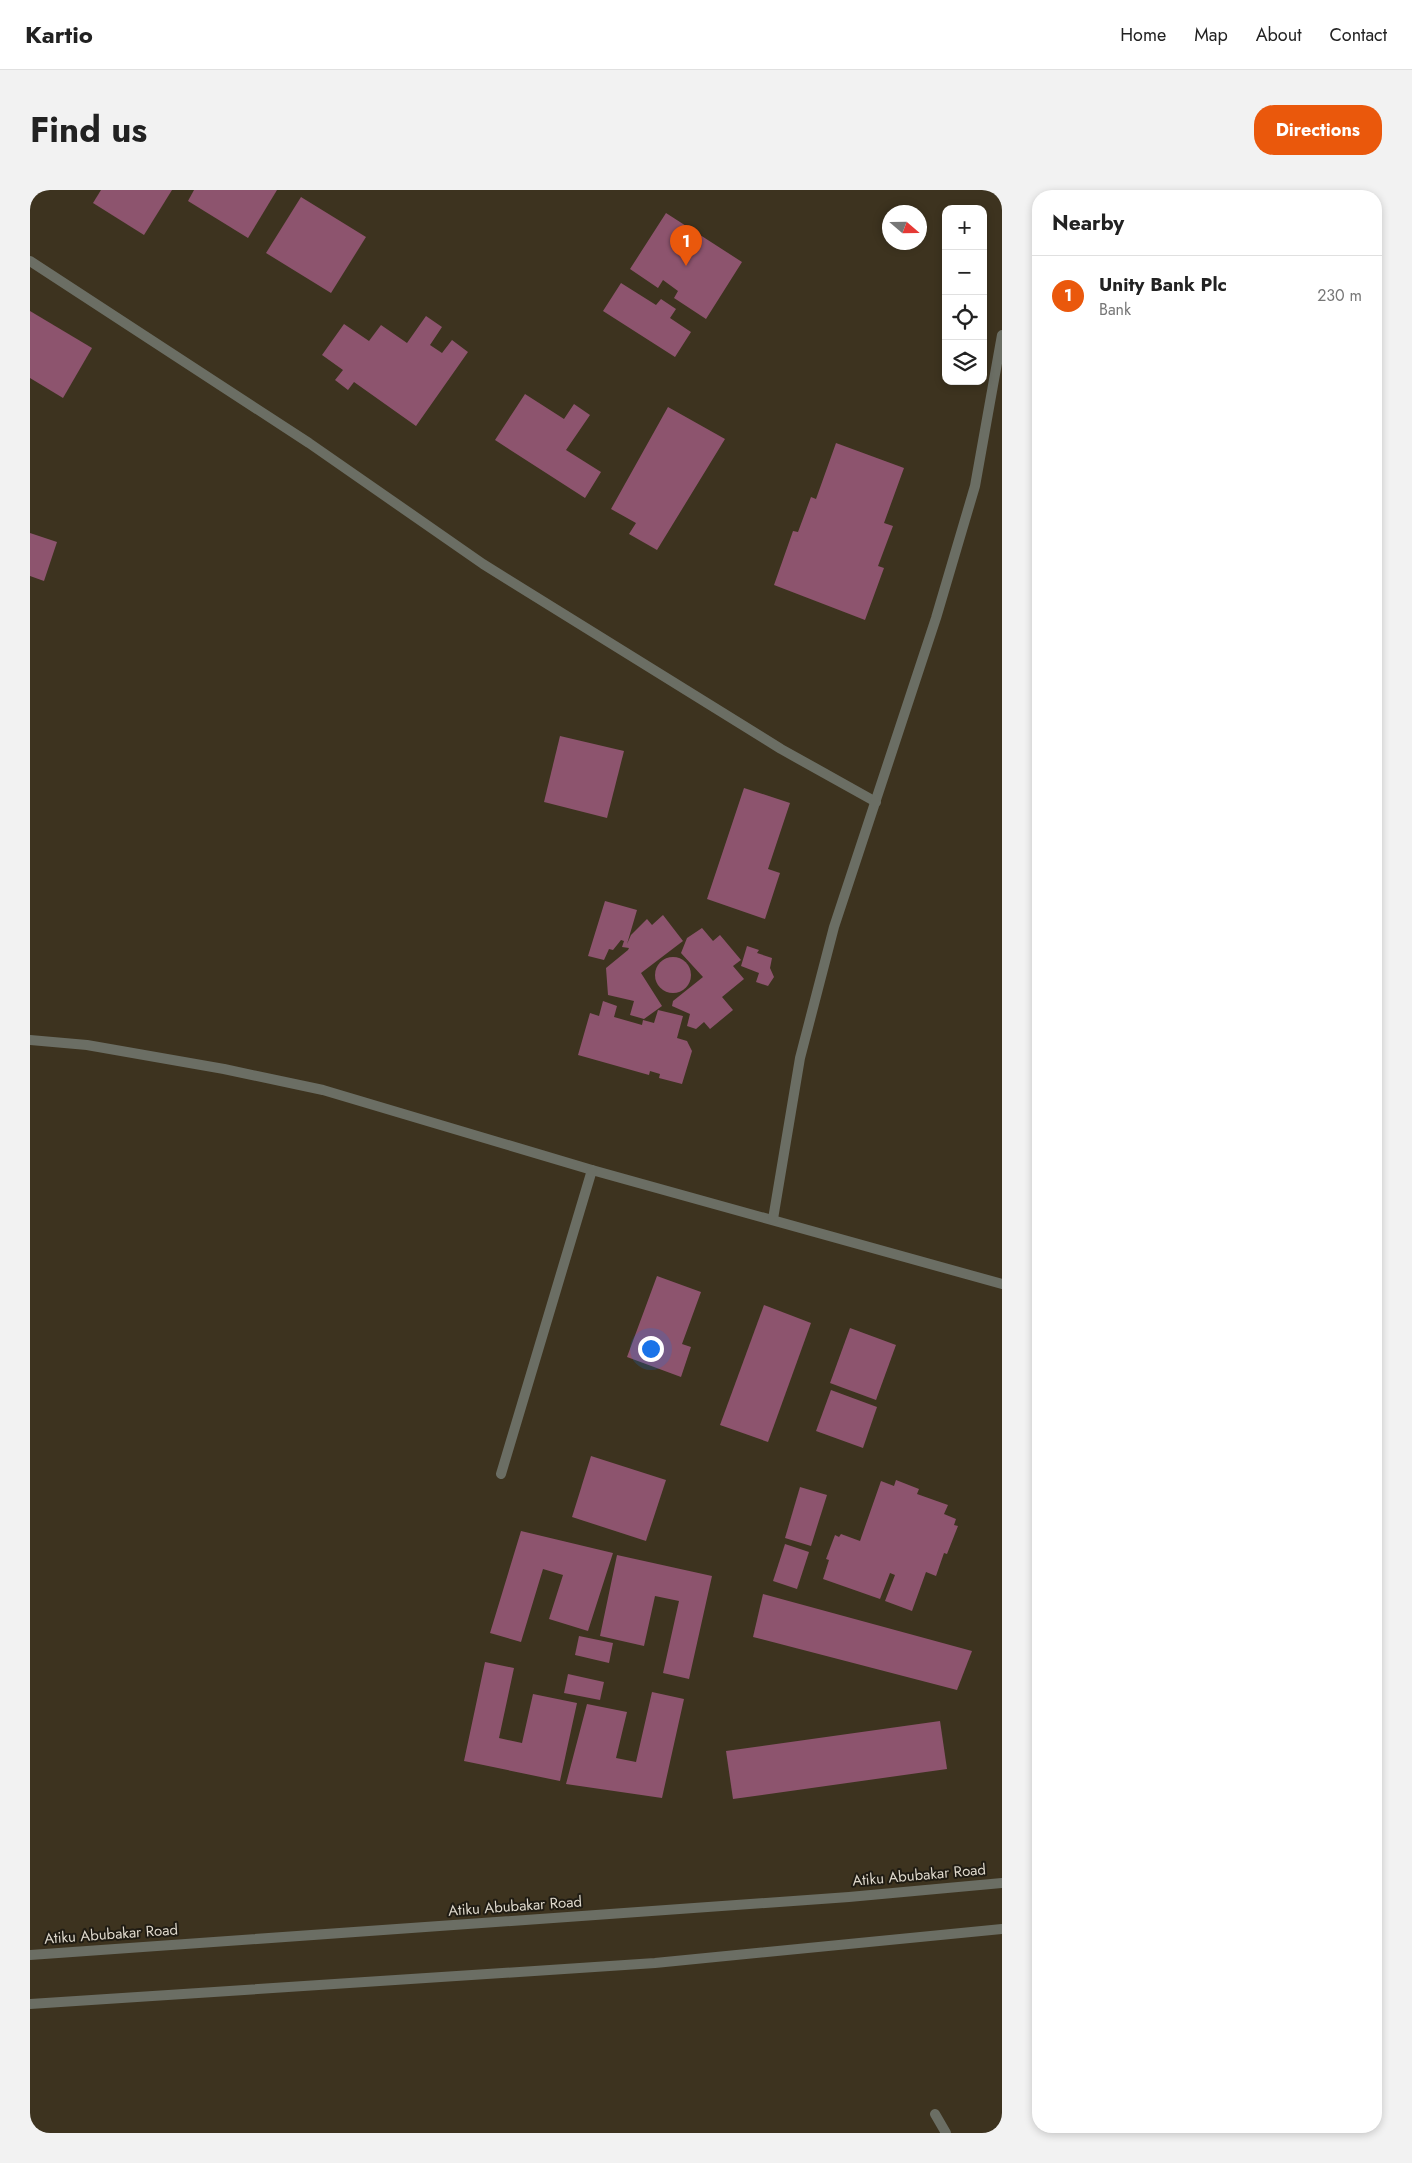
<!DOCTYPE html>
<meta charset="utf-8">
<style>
:root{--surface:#fff;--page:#f2f2f2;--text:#222;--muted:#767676;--line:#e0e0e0;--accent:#ea580c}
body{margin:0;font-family:Jost,sans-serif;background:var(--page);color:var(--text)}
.controls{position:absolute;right:15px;top:15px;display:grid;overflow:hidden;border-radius:10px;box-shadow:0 2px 8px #0003}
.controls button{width:45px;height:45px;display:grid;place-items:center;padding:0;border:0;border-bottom:1px solid var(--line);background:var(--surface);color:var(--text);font:25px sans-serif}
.compass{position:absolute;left:852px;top:15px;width:45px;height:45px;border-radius:50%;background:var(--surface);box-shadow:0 2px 8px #0003;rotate:110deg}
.you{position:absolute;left:620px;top:1158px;width:18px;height:18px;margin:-12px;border:4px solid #fff;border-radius:50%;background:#1a73e8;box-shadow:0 0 0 8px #1a73e833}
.badge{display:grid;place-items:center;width:32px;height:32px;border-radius:50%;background:var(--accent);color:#fff;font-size:16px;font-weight:700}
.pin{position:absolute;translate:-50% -41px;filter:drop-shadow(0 1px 2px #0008)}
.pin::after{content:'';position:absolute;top:26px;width:18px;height:15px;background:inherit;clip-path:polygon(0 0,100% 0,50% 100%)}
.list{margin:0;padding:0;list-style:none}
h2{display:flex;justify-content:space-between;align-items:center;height:65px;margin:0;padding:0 20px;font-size:21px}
h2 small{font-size:16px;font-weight:400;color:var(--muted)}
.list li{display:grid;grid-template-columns:32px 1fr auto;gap:15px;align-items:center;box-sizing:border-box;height:80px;padding:0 20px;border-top:1px solid var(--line)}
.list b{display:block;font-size:19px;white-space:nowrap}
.list p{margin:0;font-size:16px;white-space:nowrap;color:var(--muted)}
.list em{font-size:16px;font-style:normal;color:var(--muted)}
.icon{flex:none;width:28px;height:28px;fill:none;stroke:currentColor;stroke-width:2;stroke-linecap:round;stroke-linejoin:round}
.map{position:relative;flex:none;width:972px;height:1943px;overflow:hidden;border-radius:20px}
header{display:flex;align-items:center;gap:30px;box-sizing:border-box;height:70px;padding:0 25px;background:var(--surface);border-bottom:1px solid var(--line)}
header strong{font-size:24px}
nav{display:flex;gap:28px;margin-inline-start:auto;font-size:18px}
.intro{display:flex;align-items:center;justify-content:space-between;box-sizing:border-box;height:120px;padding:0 30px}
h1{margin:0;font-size:35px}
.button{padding:12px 22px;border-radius:20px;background:var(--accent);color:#fff;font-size:18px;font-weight:700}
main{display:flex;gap:30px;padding:0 30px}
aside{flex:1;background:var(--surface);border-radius:20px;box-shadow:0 2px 8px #0003}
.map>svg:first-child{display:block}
.building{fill:#8d546e}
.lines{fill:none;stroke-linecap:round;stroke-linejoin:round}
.service{stroke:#6b6e64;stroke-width:10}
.minor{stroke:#6b6e64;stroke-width:10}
.tertiary{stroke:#6b6e64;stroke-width:10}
.labels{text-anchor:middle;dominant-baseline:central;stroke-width:4;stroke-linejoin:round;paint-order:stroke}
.street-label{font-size:15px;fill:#ded8cc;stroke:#201c13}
</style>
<header>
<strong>Kartio</strong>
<nav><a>Home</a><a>Map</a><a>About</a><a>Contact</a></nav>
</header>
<div class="intro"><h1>Find us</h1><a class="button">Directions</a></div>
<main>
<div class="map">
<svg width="972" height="1943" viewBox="0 0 972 1943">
<rect width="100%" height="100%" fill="#3d331f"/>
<g class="building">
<polygon points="71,0 142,0 114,45 63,13"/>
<polygon points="164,0 247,0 218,48 158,11"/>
<polygon points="271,7 336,47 301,103 236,63"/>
<polygon points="636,23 712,72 676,129 644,108 648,101 633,90 628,98 600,79"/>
<polygon points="591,93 626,115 631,109 646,119 640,128 661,142 645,167 573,121"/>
<polygon points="0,121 62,158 33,208 0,188"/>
<polygon points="396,126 412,137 400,155 412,163 422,150 438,162 386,236 324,192 318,200 305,190 313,180 292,165 314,134 339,151 351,135 377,153"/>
<polygon points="495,204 534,229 544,214 560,225 536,260 571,282 555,308 465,250"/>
<polygon points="638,217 695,249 627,360 599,344 606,333 581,319"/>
<polygon points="806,253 874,278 854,333 863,336 848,376 854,378 835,430 744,395 763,341 768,342 781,307 786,309"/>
<polygon points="0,343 27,352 14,391 0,386"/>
<polygon points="530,546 594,561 577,628 514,612"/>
<polygon points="714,598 760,613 738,679 750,683 735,729 677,709"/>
<polygon points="575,711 607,720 597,754 601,745 617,729 622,735 633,725 653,751 611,783 632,816 614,829 600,825 604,811 578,805 576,778 598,760 599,758 592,757 594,751 591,750 583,760 579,759 574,770 558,766"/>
<polygon points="672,738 683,751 690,745 711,770 703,776 714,789 692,807 703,820 680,839 674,832 666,839 657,836 660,824 642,816 643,811 673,787 651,763 657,748"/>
<polygon points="717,756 729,760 727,763 742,768 740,778 744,787 738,796 726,792 729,783 711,776"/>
<circle cx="643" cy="785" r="18"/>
<polygon points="573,811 587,816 584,827 612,835 613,830 624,833 628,820 653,826 647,848 657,851 662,861 652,894 629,888 630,884 620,881 619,885 548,865 560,823 569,826"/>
<polygon points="627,1086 671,1102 652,1154 661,1157 651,1187 597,1167"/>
<polygon points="734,1115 781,1133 738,1252 690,1235"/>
<polygon points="820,1138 866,1155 846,1210 800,1193"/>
<polygon points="801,1200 847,1217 833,1258 786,1241"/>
<polygon points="561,1266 636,1290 616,1351 542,1327"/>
<polygon points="866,1290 889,1299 887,1304 918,1315 914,1324 926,1329 924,1335 928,1336 917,1364 914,1363 906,1386 896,1382 882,1421 855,1411 865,1385 860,1383 850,1409 793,1389 799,1370 796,1369 805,1345 809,1347 811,1344 830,1351 851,1291 864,1296"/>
<polygon points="770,1297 797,1305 781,1356 755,1348"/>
<polygon points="491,1341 583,1363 558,1441 519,1429 533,1385 513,1379 491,1452 460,1443"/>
<polygon points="755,1354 779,1362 767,1399 743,1391"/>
<polygon points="587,1365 682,1386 659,1489 633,1483 649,1411 625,1406 614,1456 570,1446"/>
<polygon points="733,1404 942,1461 927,1500 723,1447"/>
<polygon points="549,1446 583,1453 579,1473 545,1465"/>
<polygon points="455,1472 484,1478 469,1548 492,1553 503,1504 547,1513 530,1591 434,1571"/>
<polygon points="538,1484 574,1492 570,1510 534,1503"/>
<polygon points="622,1502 654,1509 632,1608 536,1594 557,1514 597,1522 586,1568 606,1572"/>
<polygon points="910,1531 917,1579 703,1609 696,1561"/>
</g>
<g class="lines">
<polyline class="service" points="905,1924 916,1943"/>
<g class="minor">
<polyline points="967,0 972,4"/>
<polyline points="0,71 279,253 453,374 751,559 846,612"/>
<polyline points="0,850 57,855 194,879 293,900 562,980 972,1094"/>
<polyline points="743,1029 770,868 804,737 906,428 945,296 972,145"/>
<polyline points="471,1284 562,980"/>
</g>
<g class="tertiary">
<polyline points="0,1765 819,1707 972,1693"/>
<polyline points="0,1814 625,1773 972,1739"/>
</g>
</g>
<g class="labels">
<g class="street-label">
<text transform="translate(889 1685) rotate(-5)">Atiku Abubakar Road</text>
<text transform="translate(485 1716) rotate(-4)">Atiku Abubakar Road</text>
<text transform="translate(81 1744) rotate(-4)">Atiku Abubakar Road</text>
</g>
</g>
</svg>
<div class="controls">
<button>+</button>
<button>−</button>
<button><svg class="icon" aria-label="locate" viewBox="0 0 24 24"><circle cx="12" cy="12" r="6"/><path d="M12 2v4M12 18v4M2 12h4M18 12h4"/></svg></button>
<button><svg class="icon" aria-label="layers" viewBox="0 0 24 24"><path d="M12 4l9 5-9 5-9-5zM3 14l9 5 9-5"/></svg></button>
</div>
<svg class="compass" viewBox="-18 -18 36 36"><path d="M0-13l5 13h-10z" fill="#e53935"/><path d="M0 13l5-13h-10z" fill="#767676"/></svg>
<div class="you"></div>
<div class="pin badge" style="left:656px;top:76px">1</div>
</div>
<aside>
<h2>Nearby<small></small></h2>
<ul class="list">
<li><span class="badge">1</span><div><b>Unity Bank Plc</b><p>Bank</p></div><em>230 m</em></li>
</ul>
</aside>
</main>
